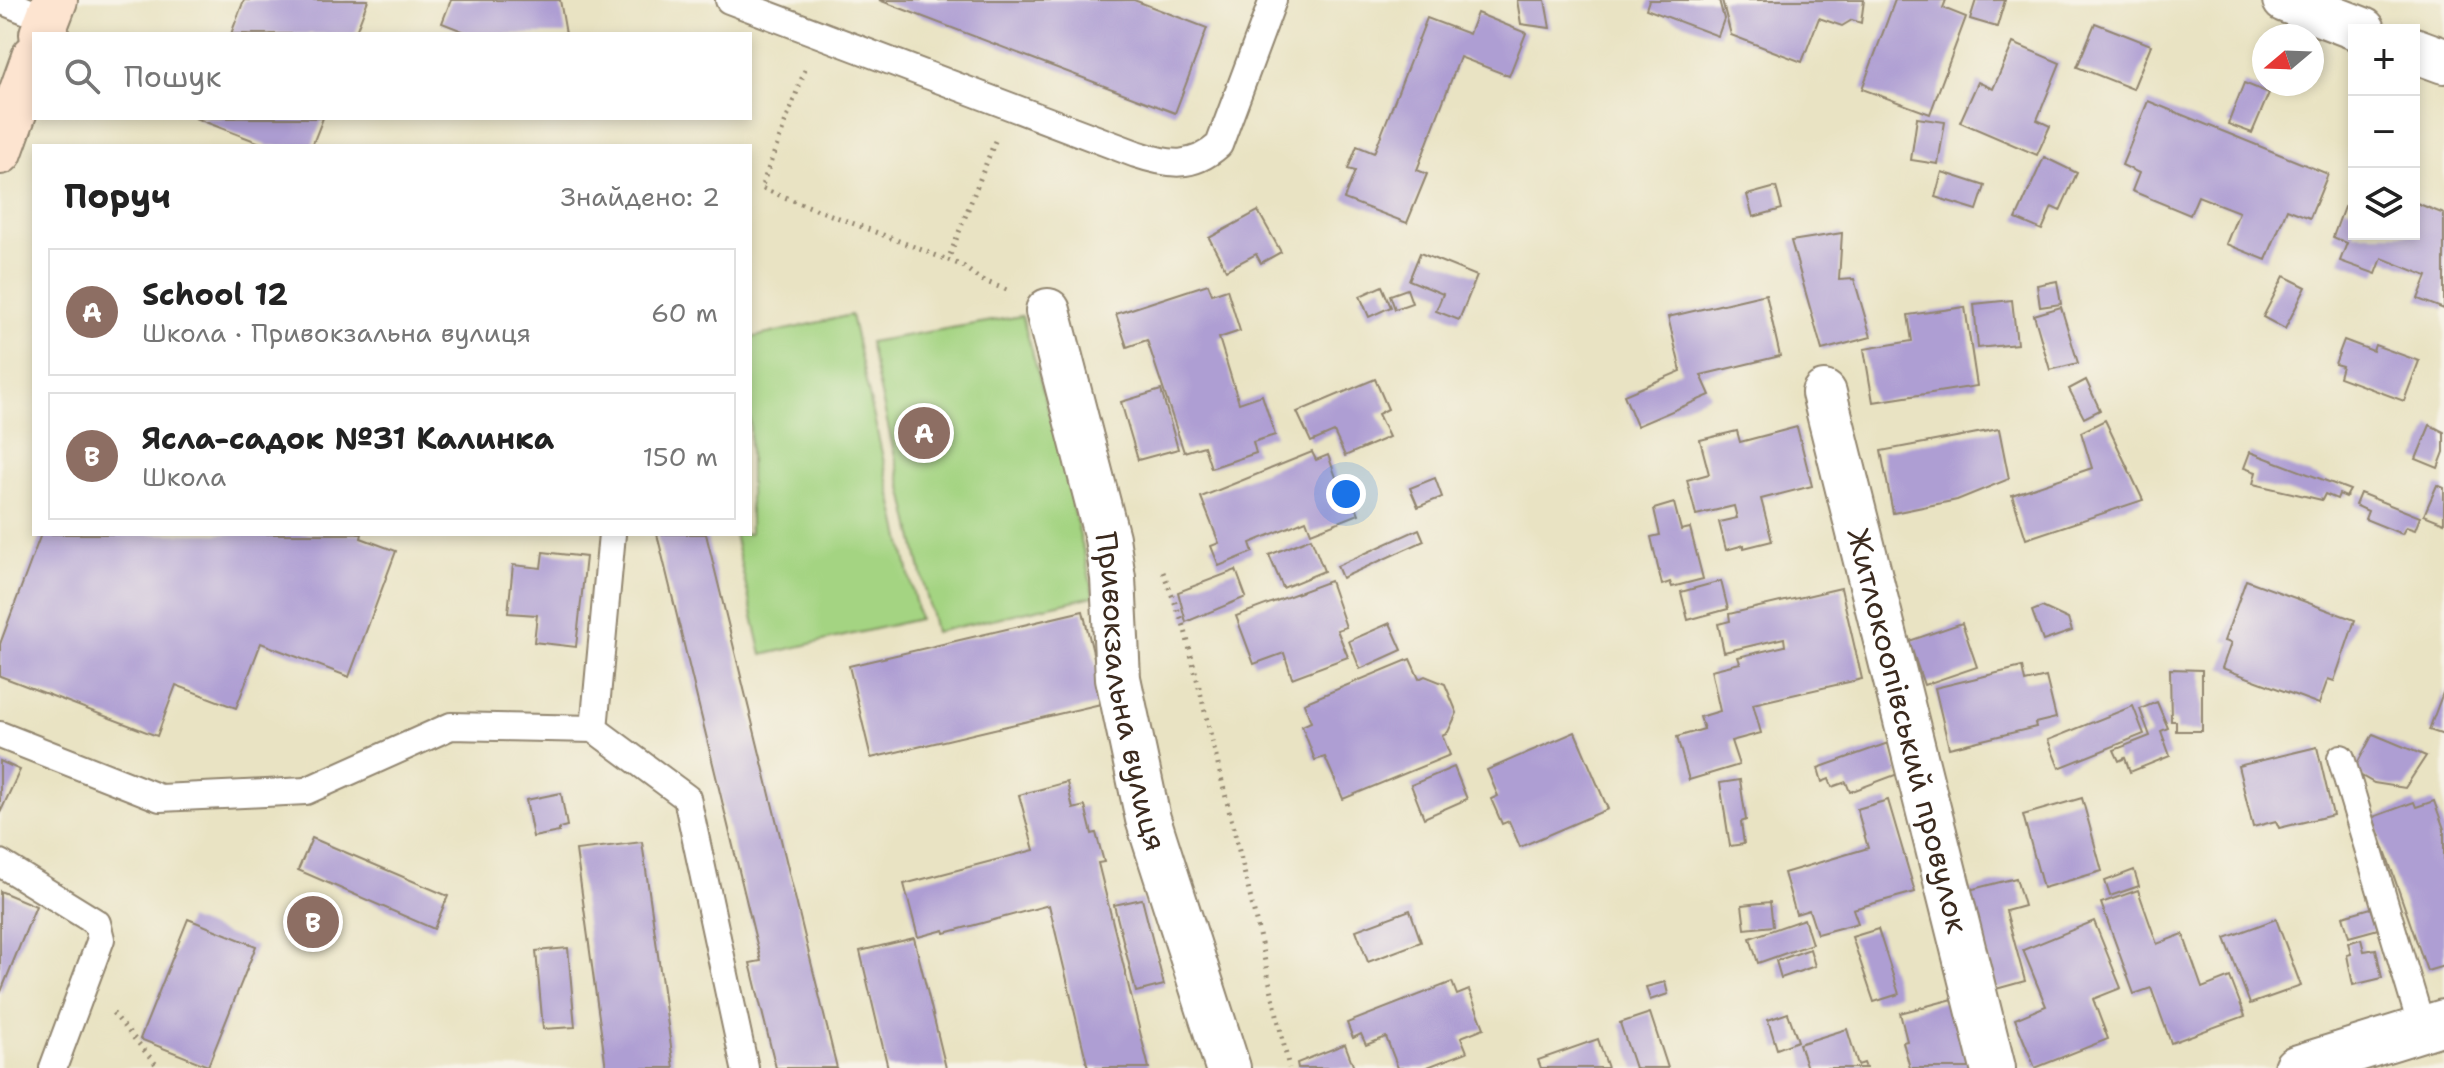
<!DOCTYPE html>
<html lang="uk">
<meta charset="utf-8">
<style>
:root{--surface:#fff;--page:#f2f2f2;--text:#222;--muted:#767676;--line:#e0e0e0;--accent:#1a73e8}
body{margin:0;font-family:"Shantell Sans",sans-serif;background:var(--page);color:var(--text)}
.controls{position:absolute;right:24px;top:24px;display:grid;overflow:hidden;border-radius:0px;box-shadow:0 4px 12px #0003}
.controls button{width:72px;height:72px;display:grid;place-items:center;padding:0;border:0;border-bottom:2px solid var(--line);background:var(--surface);color:var(--text);font:40px sans-serif}
.compass{position:absolute;left:2252px;top:24px;width:72px;height:72px;border-radius:50%;background:var(--surface);box-shadow:0 4px 12px #0003;rotate:251deg}
.you{position:absolute;left:1346px;top:494px;width:28px;height:28px;margin:-20px;border:6px solid #fff;border-radius:50%;background:#1a73e8;box-shadow:0 0 0 12px #1a73e833}
.badge{display:grid;place-items:center;width:52px;height:52px;border-radius:50%;background:var(--accent);color:#fff;font-size:26px;font-weight:700}
.pin{position:absolute;translate:-50% -50%;border:4px solid #fff;box-shadow:0 2px 8px #0006}
.list{margin:0;padding:0;list-style:none}
h2{display:flex;justify-content:space-between;align-items:center;height:104px;margin:0;padding:0 32px;font-size:34px}
h2 small{font-size:26px;font-weight:400;color:var(--muted)}
.list li{display:grid;grid-template-columns:52px 1fr auto;gap:24px;align-items:center;box-sizing:border-box;height:128px;margin:0 16px 16px;padding:0 16px;border:2px solid var(--line);border-radius:0px}
.list b{display:block;font-size:30px;white-space:nowrap}
.list p{margin:0;font-size:26px;white-space:nowrap;color:var(--muted)}
.list em{font-size:26px;font-style:normal;color:var(--muted)}
.icon{flex:none;width:44px;height:44px;fill:none;stroke:currentColor;stroke-width:2;stroke-linecap:round;stroke-linejoin:round}
.map{position:relative;flex:none;width:2444px;height:1068px;overflow:hidden}
.search{position:absolute;background:var(--surface);box-shadow:0 4px 12px #0003;left:32px;top:32px;width:720px;height:88px;display:flex;align-items:center;gap:20px;box-sizing:border-box;padding:0 28px;border-radius:0px;color:var(--muted);font-size:30px}
.panel{position:absolute;background:var(--surface);box-shadow:0 4px 12px #0003;left:32px;top:144px;width:720px;height:392px;border-radius:0px}
.map>svg:first-child{display:block}
.green{fill:#a4d482;stroke:#707f50;stroke-width:2}
.building{fill:#ae9ed3}
.lines{fill:none;stroke-linecap:round;stroke-linejoin:round}
.service-casing{stroke:#928670;stroke-width:30}
.minor-casing{stroke:#928670;stroke-width:48}
.secondary-casing{stroke:#928670;stroke-width:48}
.path{stroke:#928670;stroke-width:5;stroke-dasharray:2 6;stroke-linecap:butt}
.service{stroke:#fff;stroke-width:26}
.minor{stroke:#fff;stroke-width:44}
.secondary{stroke:#fde4d0;stroke-width:44}
.labels{text-anchor:middle;dominant-baseline:central;stroke-width:7;stroke-linejoin:round;paint-order:stroke}
.street-label{font-size:30px;fill:#3b2a1e;stroke:#f7f3e8}
</style>
<div class="map">
<svg width="2444" height="1068" viewBox="0 0 2444 1068">
<rect width="100%" height="100%" fill="#f7f3e8"/>
<filter id="ink" filterUnits="userSpaceOnUse"><feTurbulence type="fractalNoise" baseFrequency=".0125" numOctaves="2"/><feDisplacementMap in="SourceGraphic" scale="16" xChannelSelector="R" yChannelSelector="G"/><feConvolveMatrix kernelMatrix="1 2 1 2 8 2 1 2 1" color-interpolation-filters="sRGB"/></filter>
<filter id="wash" filterUnits="userSpaceOnUse"><feTurbulence type="fractalNoise" baseFrequency=".006" numOctaves="4" result="noise"/><feDisplacementMap in="SourceGraphic" scale="32" xChannelSelector="R" yChannelSelector="G"/><feGaussianBlur stdDeviation="1.8" result="paint"/><feColorMatrix in="noise" values="0 0 0 0 0 0 0 0 0 0 0 0 0 0 0 0 0 1.4 0 .05"/><feComposite in="paint" operator="in"/></filter>
<g filter="url(#wash)">
<rect width="100%" height="100%" fill="#e9e3c3"/>
<g class="green">
<polygon points="851,315 919,619 762,655 734,534 750,534 750,338"/>
<polygon points="1022,316 1060,451 1094,596 935,632 869,342"/>
</g>
<g id="blocks">
<g class="building">
<polygon points="244,0 368,0 355,34 231,34"/>
<polygon points="451,0 560,0 566,34 470,34 442,23"/>
<polygon points="879,0 1134,0 1207,28 1175,113"/>
<polygon points="1517,0 1545,0 1550,28 1521,24"/>
<polygon points="1649,0 1719,0 1724,19 1718,36 1646,9"/>
<polygon points="1722,0 1864,0 1861,23 1852,20 1842,26 1819,18 1802,62 1731,35"/>
<polygon points="1895,0 1946,0 1943,8 1966,17 1930,114 1862,89"/>
<polygon points="1976,0 2005,0 1997,27 1970,19"/>
<polygon points="1477,13 1526,33 1509,76 1460,57 1417,170 1427,174 1407,223 1344,199 1355,171 1348,169 1357,146 1374,153 1427,18 1469,34"/>
<polygon points="2095,23 2151,45 2133,89 2077,67"/>
<polygon points="2013,43 2060,63 2037,120 2050,126 2037,155 1960,122 1978,82 1993,89"/>
<polygon points="2244,83 2269,93 2252,133 2228,124"/>
<polygon points="2148,101 2328,174 2310,218 2287,209 2266,260 2226,244 2239,212 2198,196 2190,215 2132,191 2139,173 2122,165"/>
<polygon points="195,118 323,118 312,146 268,146"/>
<polygon points="1917,118 1945,122 1938,164 1911,160"/>
<polygon points="2044,157 2077,173 2060,211 2052,207 2042,230 2016,219"/>
<polygon points="1942,172 1985,186 1977,210 1935,197"/>
<polygon points="1776,187 1782,209 1753,217 1747,195"/>
<polygon points="2414,202 2444,214 2444,309 2418,299 2427,276 2382,258 2376,274 2340,261 2347,243 2333,237 2344,207 2354,211 2354,234 2414,234"/>
<polygon points="1258,211 1281,252 1261,263 1256,254 1226,270 1209,238"/>
<polygon points="1842,233 1839,280 1854,279 1871,337 1822,350 1791,241"/>
<polygon points="1420,253 1477,276 1459,320 1436,311 1443,294 1409,280"/>
<polygon points="2284,276 2306,287 2285,329 2263,317"/>
<polygon points="2057,281 2061,304 2040,307 2037,285"/>
<polygon points="1208,284 1212,294 1227,289 1240,331 1219,338 1239,403 1262,395 1275,435 1253,442 1256,453 1211,468 1204,446 1184,452 1147,340 1127,347 1116,314"/>
<polygon points="1382,286 1391,307 1369,317 1360,296"/>
<polygon points="1407,289 1412,303 1395,309 1390,295"/>
<polygon points="1766,294 1780,356 1701,375 1710,395 1637,426 1624,395 1681,371 1668,317"/>
<polygon points="2012,300 2017,344 1978,348 1974,304"/>
<polygon points="1965,307 1977,386 1873,402 1864,349 1912,341 1908,315"/>
<polygon points="2061,307 2078,363 2050,370 2034,315"/>
<polygon points="2344,340 2373,351 2375,345 2419,361 2404,401 2339,377 2342,366 2335,364"/>
<polygon points="1375,379 1388,409 1378,414 1389,437 1345,456 1334,432 1311,442 1297,412"/>
<polygon points="2086,380 2100,410 2084,418 2069,389"/>
<polygon points="1161,390 1178,449 1138,460 1121,402"/>
<polygon points="2105,420 2143,500 2026,539 2012,495 2092,468 2081,432"/>
<polygon points="2430,425 2444,432 2444,452 2438,468 2416,459"/>
<polygon points="1797,427 1812,486 1761,499 1772,541 1744,548 1744,545 1726,550 1719,522 1737,518 1734,506 1696,515 1687,480 1709,474 1700,440 1737,431 1740,442"/>
<polygon points="1999,429 2009,479 1957,500 1893,513 1881,451"/>
<polygon points="1312,452 1316,460 1328,455 1337,480 1344,477 1359,514 1311,533 1306,520 1250,543 1253,552 1219,566 1211,546 1219,543 1201,497"/>
<polygon points="2250,452 2321,479 2350,490 2346,497 2339,494 2337,499 2325,494 2322,500 2253,484 2256,472 2244,468"/>
<polygon points="1435,478 1442,497 1418,507 1410,488"/>
<polygon points="2437,485 2444,488 2444,523 2424,515"/>
<polygon points="2360,493 2420,517 2415,530 2406,527 2402,534 2365,519 2368,511 2355,505"/>
<polygon points="1674,503 1681,530 1690,528 1703,579 1672,587 1670,582 1662,585 1651,537 1660,535 1654,509"/>
<polygon points="1419,529 1424,541 1342,578 1337,566"/>
<polygon points="41,534 362,534 361,538 396,551 349,677 261,643 236,708 176,685 157,736 0,676 0,644"/>
<polygon points="657,534 706,534 837,1068 776,1068 750,963 761,961"/>
<polygon points="1311,538 1324,571 1283,588 1269,555"/>
<polygon points="543,552 586,557 576,647 534,642 537,615 508,613 513,565 541,568"/>
<polygon points="1236,570 1246,597 1186,622 1178,592"/>
<polygon points="2246,580 2355,620 2334,681 2328,679 2319,704 2222,668 2231,643 2224,641"/>
<polygon points="1330,581 1346,627 1337,630 1348,657 1292,678 1284,653 1254,664 1236,616"/>
<polygon points="1721,581 1728,609 1688,620 1681,592"/>
<polygon points="1841,588 1862,679 1753,704 1761,733 1731,741 1739,765 1689,780 1677,737 1704,729 1700,717 1720,711 1711,670 1740,663 1738,657 1785,646 1784,638 1724,652 1718,624 1730,621 1729,614"/>
<polygon points="2042,607 2068,619 2072,631 2043,641 2032,611"/>
<polygon points="1083,611 1105,703 871,758 849,666"/>
<polygon points="1390,623 1402,650 1360,669 1349,641"/>
<polygon points="1962,623 1977,667 1924,685 1909,641"/>
<polygon points="1410,659 1419,679 1425,676 1445,684 1457,713 1448,732 1442,735 1450,755 1343,799 1325,757 1315,760 1302,726 1311,722 1304,703"/>
<polygon points="2022,667 2025,682 2046,677 2056,718 2035,723 2036,727 1949,748 1935,688"/>
<polygon points="2170,669 2202,670 2202,731 2176,731 2176,721 2171,721"/>
<polygon points="2444,690 2444,735 2429,730"/>
<polygon points="2157,702 2168,728 2161,731 2170,756 2130,772 2125,758 2119,761 2114,750 2150,736 2140,709"/>
<polygon points="2133,706 2144,734 2059,768 2048,740"/>
<polygon points="1575,732 1608,809 1520,847 1509,821 1502,824 1491,799 1498,796 1487,770"/>
<polygon points="2373,734 2426,756 2405,788 2374,783 2353,771"/>
<polygon points="1888,743 1898,774 1850,792 1846,782 1832,787 1829,779 1822,782 1818,768"/>
<polygon points="2317,747 2333,815 2279,828 2276,821 2253,827 2238,766"/>
<polygon points="0,761 20,770 0,813"/>
<polygon points="1454,767 1467,799 1424,818 1411,785"/>
<polygon points="1740,780 1746,820 1741,822 1744,844 1730,846 1720,783"/>
<polygon points="1067,782 1073,809 1085,806 1092,834 1096,833 1104,862 1098,863 1149,1068 1088,1068 1049,905 945,933 944,930 918,937 904,884 1034,850 1019,795"/>
<polygon points="561,793 567,826 559,828 559,832 533,837 526,800"/>
<polygon points="2082,798 2102,871 2043,888 2023,815"/>
<polygon points="1888,800 1915,892 1853,909 1858,923 1817,934 1809,910 1796,914 1784,873 1868,848 1857,809"/>
<polygon points="2434,801 2444,829 2444,966 2427,971 2373,817 2414,802 2416,807"/>
<polygon points="312,838 448,896 434,929 298,870"/>
<polygon points="642,842 674,1068 606,1068 576,850"/>
<polygon points="2134,870 2139,886 2110,896 2105,881"/>
<polygon points="2016,878 2024,906 2006,911 2025,981 1996,989 1969,890"/>
<polygon points="2138,890 2157,944 2183,934 2202,988 2230,977 2245,1016 2171,1043 2151,988 2134,994 2101,903"/>
<polygon points="0,891 36,906 0,994"/>
<polygon points="1142,899 1164,985 1136,992 1114,905"/>
<polygon points="1770,902 1773,926 1745,929 1742,905"/>
<polygon points="2371,908 2378,929 2349,937 2343,916"/>
<polygon points="1410,910 1421,942 1368,962 1356,930"/>
<polygon points="188,919 256,946 208,1066 140,1039"/>
<polygon points="1804,919 1812,944 1758,963 1750,938"/>
<polygon points="2276,919 2301,986 2250,1004 2225,938"/>
<polygon points="2094,921 2121,988 2093,999 2108,1039 2035,1068 2015,1019 2046,1006 2023,950"/>
<polygon points="1878,929 1899,994 1874,1002 1852,937"/>
<polygon points="914,938 926,986 946,1068 888,1068 877,1023 860,951"/>
<polygon points="2361,939 2364,951 2376,949 2382,978 2353,985 2347,955 2351,954 2348,943"/>
<polygon points="568,948 575,1027 543,1029 536,951"/>
<polygon points="1810,949 1815,966 1781,978 1776,961"/>
<polygon points="1452,982 1457,995 1469,990 1484,1028 1461,1037 1467,1052 1425,1068 1398,1068 1386,1037 1366,1045 1361,1034 1353,1038 1347,1023"/>
<polygon points="1665,982 1668,994 1650,1000 1646,987"/>
<polygon points="1953,999 1971,1068 1910,1068 1903,1042 1907,1041 1900,1013"/>
<polygon points="1650,1013 1668,1068 1635,1068 1620,1023"/>
<polygon points="1788,1013 1798,1041 1777,1049 1768,1020"/>
<polygon points="1847,1029 1858,1065 1864,1063 1866,1068 1807,1068 1799,1044"/>
<polygon points="1598,1039 1608,1068 1541,1068 1538,1060"/>
<polygon points="1345,1044 1354,1068 1298,1068 1297,1063"/>
</g>
</g>
</g>
<g filter="url(#ink)">
<use href="#blocks" fill-opacity="0" stroke="#928670" stroke-width="2"/>
<g class="lines">
<defs>
<g id="service">
<polyline points="0,0 47,19"/>
<path d="M729 0 1136 154C1169 165 1192 169 1219 145L1273 0"/>
<polyline points="594,729 612,534"/>
<polyline points="0,735 160,798 306,791 451,726 594,729 687,798 745,1068"/>
<polyline points="2341,758 2422,1028"/>
<polyline points="0,863 97,923 101,939 53,1068"/>
</g>
<g id="minor">
<polyline points="2285,0 2363,30"/>
<polyline points="2414,50 2444,61"/>
<path id="s1" d="M1048 311 1107 538 1113 578 1118 678 1148 819 1228 1068"/>
<path id="s2" d="M1824 393 1993 1068"/>
<polyline points="2296,1068 2444,1022"/>
</g>
<g id="secondary">
<polyline points="42,34 55,0"/>
<polyline points="0,152 34,57"/>
</g>
</defs>
<use href="#service" class="service-casing"/>
<use href="#minor" class="minor-casing"/>
<use href="#secondary" class="secondary-casing"/>
<g class="path">
<polyline points="805,70 761,188 948,260"/>
<polyline points="995,141 948,260 963,266 979,279 1007,290"/>
<polyline points="1163,572 1184,626 1253,908 1289,1068"/>
<polyline points="113,1013 159,1068"/>
</g>
<use href="#service" class="service"/>
<use href="#minor" class="minor"/>
<use href="#secondary" class="secondary"/>
</g>
</g>
<g class="labels">
<g class="street-label">
<text stroke="none"><textPath href="#s1" startOffset="390">Привокзальна вулиця</textPath></text>
<text stroke="none"><textPath href="#s2" startOffset="348">Житлокоопівський провулок</textPath></text>
</g>
</g>
</svg>
<div class="controls">
<button>+</button>
<button>−</button>
<button><svg class="icon" aria-label="layers" viewBox="0 0 24 24"><path d="M12 4l9 5-9 5-9-5zM3 14l9 5 9-5"/></svg></button>
</div>
<svg class="compass" viewBox="-18 -18 36 36"><path d="M0-13l5 13h-10z" fill="#e53935"/><path d="M0 13l5-13h-10z" fill="#767676"/></svg>
<div class="you"></div>
<div class="pin badge" style="left:924px;top:433px;background:#8d6e63">A</div>
<div class="pin badge" style="left:313px;top:922px;background:#8d6e63">B</div>
<div class="search"><svg class="icon" aria-label="search" viewBox="0 0 24 24"><circle cx="10" cy="10" r="6"/><path d="M15 15l6 6"/></svg>Пошук</div>
<section class="panel">
<h2>Поруч<small>Знайдено: 2</small></h2>
<ul class="list">
<li><span class="badge" style="background:#8d6e63">A</span><div><b>School 12</b><p>Школа · Привокзальна вулиця</p></div><em>60 m</em></li>
<li><span class="badge" style="background:#8d6e63">B</span><div><b>Ясла-садок №31 Калинка</b><p>Школа</p></div><em>150 m</em></li>
</ul>
</section>
</div>
